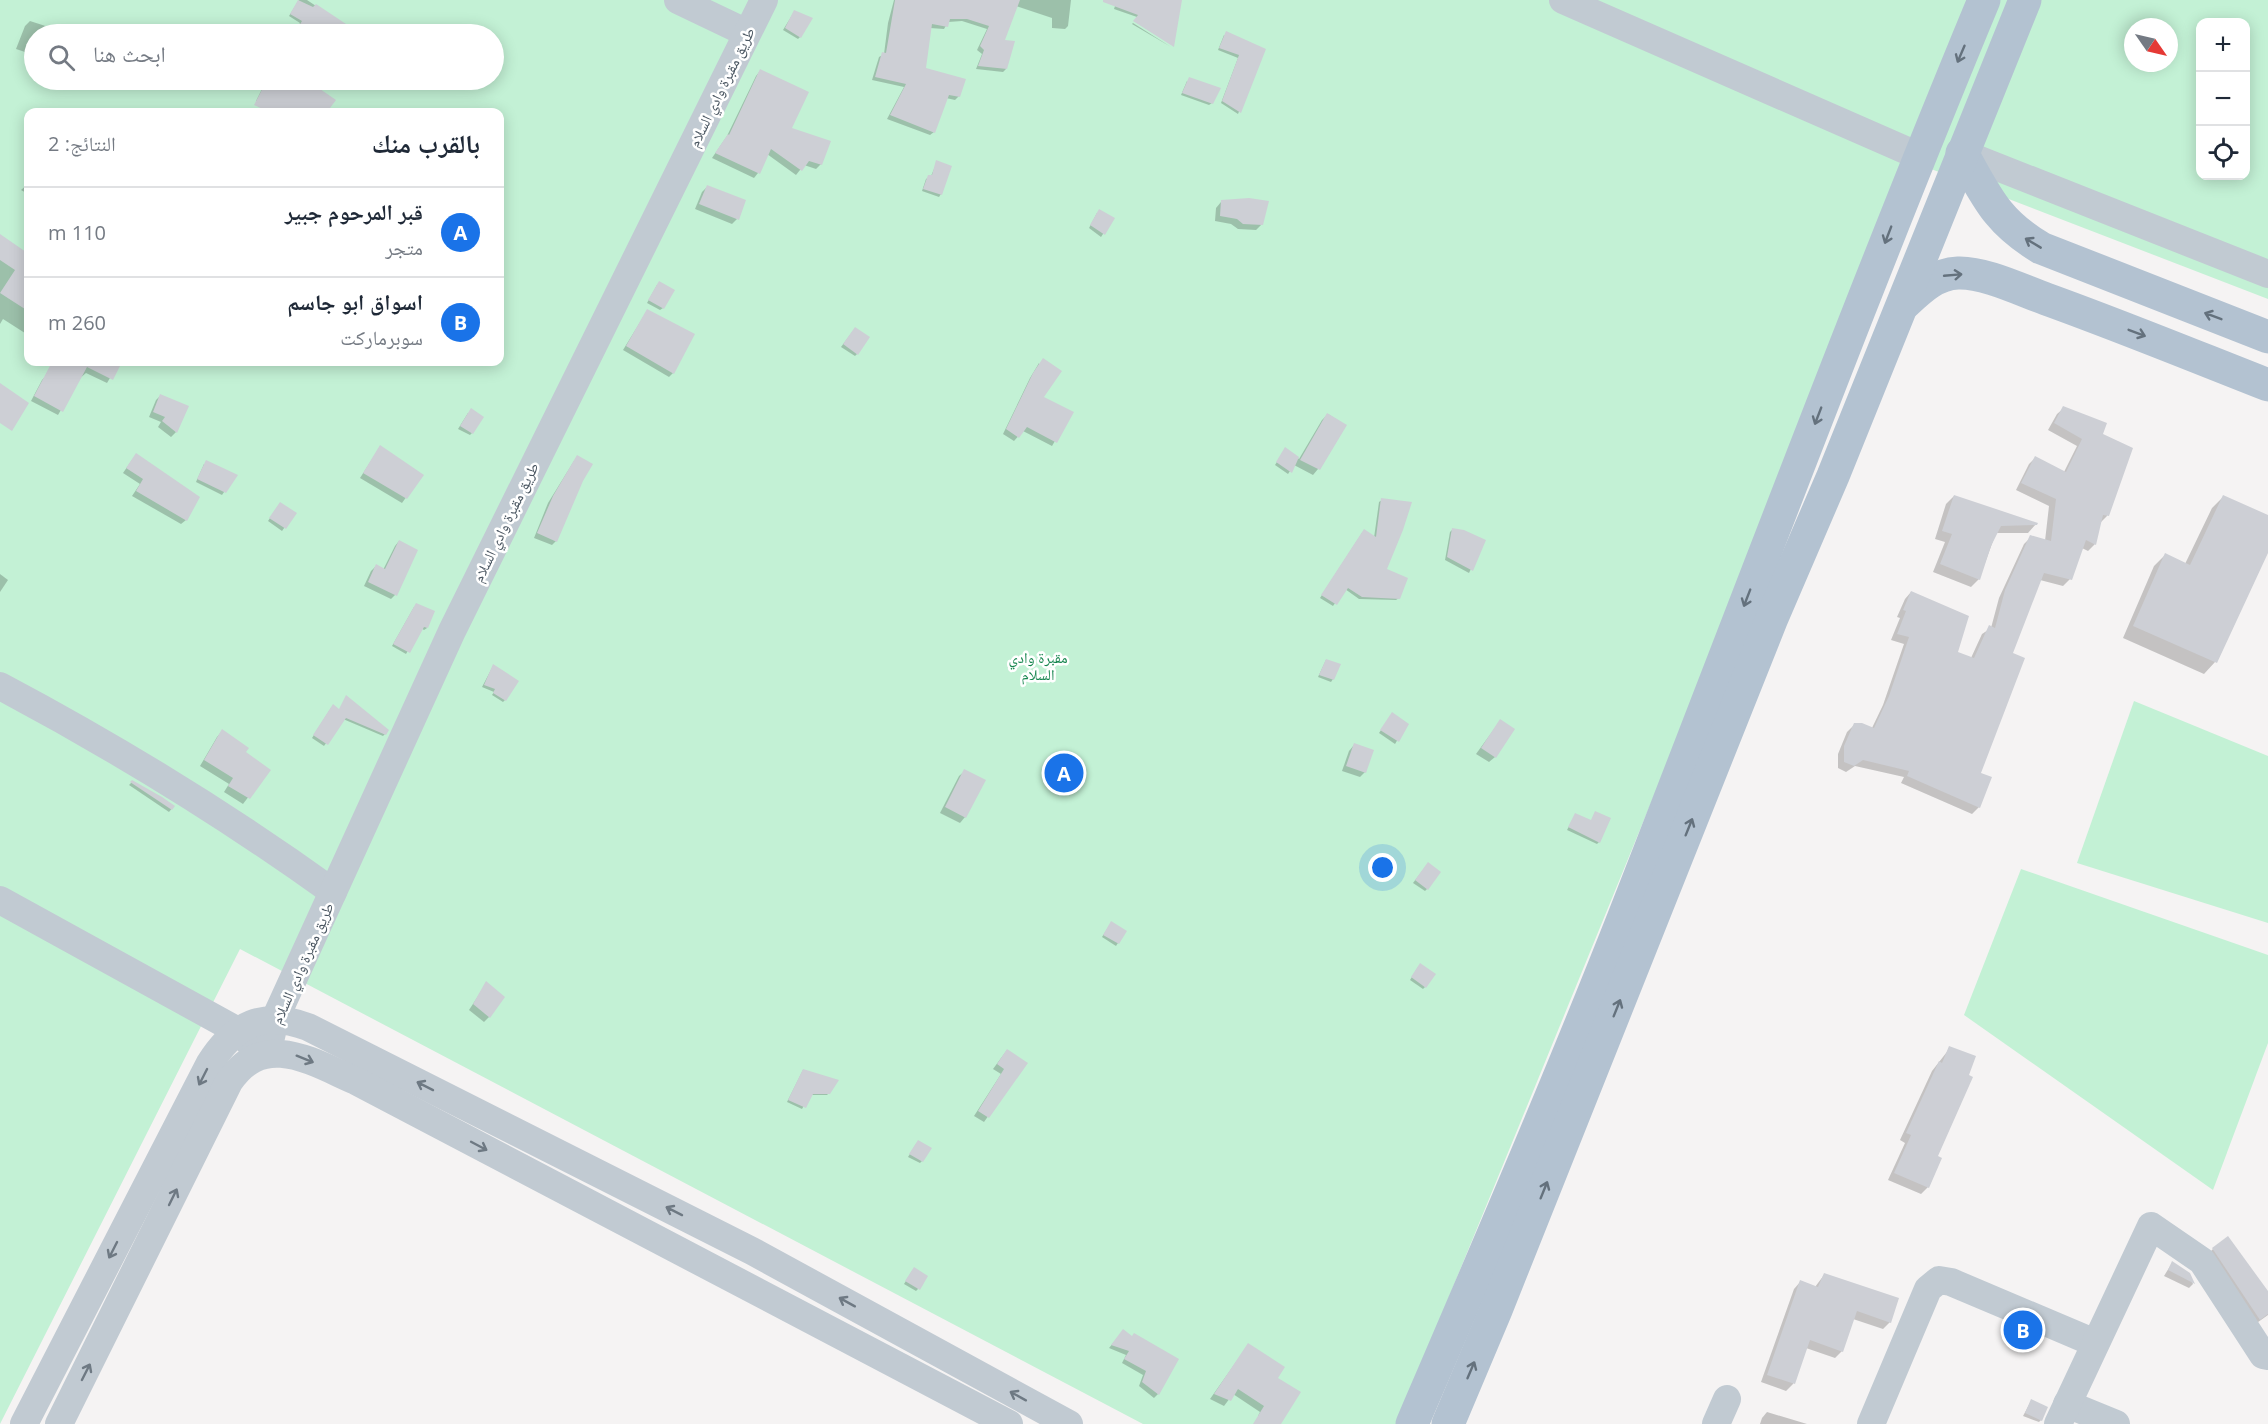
<!DOCTYPE html>
<html lang="ar">
<meta charset="utf-8">
<style>
:root{--surface:#fff;--page:#f2f2f3;--text:#1f2937;--muted:#747a83;--line:#e0e1e3;--accent:#1a73e8}
body{margin:0;font-family:"Open Sans","Noto Naskh Arabic",sans-serif;background:var(--page);color:var(--text);direction:rtl}
.controls{position:absolute;right:18px;top:18px;display:grid;overflow:hidden;border-radius:12px;box-shadow:0 3px 15px #0003}
.controls button{width:54px;height:54px;display:grid;place-items:center;padding:0;border:0;border-bottom:2px solid var(--line);background:var(--surface);color:var(--text);font:30px sans-serif}
.compass{position:absolute;left:2124px;top:18px;width:54px;height:54px;border-radius:50%;background:var(--surface);box-shadow:0 3px 15px #0003;rotate:124deg}
.you{position:absolute;left:1383px;top:868px;width:21px;height:21px;margin:-15px;border:4px solid #fff;border-radius:50%;background:#1a73e8;box-shadow:0 0 0 9px #1a73e833}
.badge{display:grid;place-items:center;width:39px;height:39px;border-radius:50%;background:var(--accent);color:#fff;font-size:20px;font-weight:700}
.pin{position:absolute;translate:-50% -50%;border:3px solid #fff;box-shadow:0 2px 6px #0006}
.list{margin:0;padding:0;list-style:none}
h2{display:flex;justify-content:space-between;align-items:center;height:78px;margin:0;padding:0 24px;font-size:26px}
h2 small{font-size:20px;font-weight:400;color:var(--muted)}
.list li{display:grid;grid-template-columns:39px 1fr auto;gap:18px;align-items:center;box-sizing:border-box;height:90px;padding:0 24px;border-top:2px solid var(--line)}
.list b{display:block;font-size:22px;white-space:nowrap}
.list p{margin:0;font-size:20px;white-space:nowrap;color:var(--muted)}
.list em{font-size:20px;font-style:normal;color:var(--muted)}
.icon{flex:none;width:33px;height:33px;fill:none;stroke:currentColor;stroke-width:2;stroke-linecap:round;stroke-linejoin:round}
.map{position:relative;flex:none;width:2268px;height:1424px;overflow:hidden;direction:ltr}
.search{position:absolute;background:var(--surface);box-shadow:0 3px 15px #0003;left:24px;top:24px;width:480px;height:66px;display:flex;align-items:center;gap:15px;box-sizing:border-box;padding:0 21px;border-radius:33px;color:var(--muted);font-size:22px}
.panel{position:absolute;background:var(--surface);box-shadow:0 3px 15px #0003;left:24px;top:108px;width:480px;height:258px;border-radius:12px;direction:rtl}
.map>svg:first-child{display:block}
.green{fill:#c3f1d5;fill-rule:evenodd}
.shadow{fill:#0003}
.building{fill:#cdcfd5}
.lines{fill:none;stroke-linecap:round;stroke-linejoin:round}
.minor{stroke:#c1cad2;stroke-width:28}
.major{stroke:#b3c2d1;stroke-width:33}
.oneway{stroke:#64717d}
.oneway2{stroke:#6e7983}
.labels{text-anchor:middle;dominant-baseline:central;stroke-width:5;stroke-linejoin:round;paint-order:stroke}
.street-label{font-size:15px;fill:#4a5661;stroke:#fff}
.park-label{font-size:15px;fill:#17864f;stroke:#fff}
</style>
<div class="map">
<svg width="2268" height="1424" viewBox="0 0 2268 1424">
<rect width="100%" height="100%" fill="#f5f3f3"/>
<g class="green">
<path d="M0 0H2268V299L1913 162 1397 1424H1143L240 949 0 1424ZM2200 22H2246V176H2200ZM2133 27H2169V63H2133ZM34 34H494V80H34ZM28 112H500V362H28Z"/>
<polygon points="2134,701 2268,756 2268,923 2077,863"/>
<polygon points="2021,869 2268,955 2268,1043 2213,1190 1964,1015"/>
</g>
<g class="shadow">
<polygon points="299,0 307,0 328,14 314,34 294,34 300,23 289,16"/>
<polygon points="894,0 1071,0 1068,26 1065,29 1052,28 1052,18 1016,6 1003,41 1006,69 1003,72 976,69 982,54 977,50 987,29 962,21 948,22 944,29 930,28 925,69 959,96 955,100 946,98 934,132 930,135 887,119 904,87 872,80 879,57 884,54 888,23"/>
<polygon points="1117,0 1166,0 1137,17 1114,9"/>
<polygon points="794,12 800,37 798,39 783,30"/>
<polygon points="30,21 70,34 34,34 34,55 16,49 25,26"/>
<polygon points="1133,23 1171,47 1132,24"/>
<polygon points="1224,35 1264,50 1238,114 1221,103 1238,58 1218,50"/>
<polygon points="760,71 790,129 821,164 816,169 804,165 796,175 767,154 758,173 754,178 712,158 727,136 756,76"/>
<polygon points="264,80 324,80 313,100 307,99 299,112 275,112 256,101 266,81"/>
<polygon points="1187,81 1212,103 1209,105 1181,95"/>
<polygon points="937,162 941,194 939,197 922,191 926,179 931,176"/>
<polygon points="28,184 28,194 21,190"/>
<polygon points="708,186 737,219 732,224 695,209 702,192"/>
<polygon points="1221,202 1262,224 1256,230 1238,229 1231,224 1215,221 1216,208"/>
<polygon points="1097,213 1113,219 1101,237 1089,228"/>
<polygon points="3,254 28,269 28,335 3,319 0,324 0,257"/>
<polygon points="657,285 663,308 660,310 647,303"/>
<polygon points="647,311 673,373 669,377 623,350"/>
<polygon points="853,331 857,354 855,356 841,347"/>
<polygon points="59,362 116,362 119,363 107,383 86,373 79,379 58,415 31,401 42,380"/>
<polygon points="1039,363 1042,397 1072,412 1052,446 1023,431 1014,441 1003,434 1030,378"/>
<polygon points="161,395 176,432 171,437 158,427 161,422 149,417 156,400"/>
<polygon points="2064,408 2101,435 2107,516 2100,523 2095,544 2088,551 2082,548 2070,579 2063,586 2040,580 2011,654 1979,774 1979,807 1972,814 1901,783 1904,777 1855,766 1846,772 1838,768 1838,754 1847,732 1854,725 1872,728 1883,705 1904,644 1891,640 1900,618 1897,617 1905,599 1911,592 1956,653 1971,658 1982,634 1991,628 1999,598 2024,544 2031,537 2045,541 2049,506 2016,490 2029,464 2035,458 2064,472 2077,446 2048,430 2057,414"/>
<polygon points="468,413 472,433 470,435 458,429"/>
<polygon points="1328,414 1345,425 1318,469 1313,475 1294,465 1288,474 1275,465 1285,449 1299,459 1322,420"/>
<polygon points="380,447 422,475 402,503 360,478"/>
<polygon points="132,460 186,520 181,524 132,496 140,484 123,473"/>
<polygon points="574,461 581,480 556,541 552,545 534,538 548,503"/>
<polygon points="204,464 236,475 222,495 196,482"/>
<polygon points="1954,496 2036,524 2028,533 1996,533 1979,579 1971,587 1933,572 1945,542 1935,539 1946,504"/>
<polygon points="2223,497 2268,517 2268,549 2215,662 2204,674 2123,638 2154,566 2165,555 2185,564 2212,508"/>
<polygon points="1382,500 1385,570 1399,598 1396,600 1359,599 1345,589 1333,606 1320,598 1362,533 1374,538 1379,502"/>
<polygon points="278,506 295,513 282,531 268,521"/>
<polygon points="1452,530 1484,541 1469,573 1445,560 1450,532"/>
<polygon points="399,541 395,595 391,599 364,586 371,571 376,566 383,570 395,546"/>
<polygon points="0,574 8,580 0,592"/>
<polygon points="414,607 427,628 424,630 421,628 406,654 392,646"/>
<polygon points="1326,660 1333,679 1331,682 1318,677"/>
<polygon points="493,666 505,700 503,702 492,695 494,692 482,687"/>
<polygon points="331,708 385,734 383,736 343,719 324,746 312,738"/>
<polygon points="1390,717 1407,724 1395,744 1379,733"/>
<polygon points="1500,721 1495,757 1489,762 1476,754"/>
<polygon points="222,731 244,752 269,770 243,804 224,792 229,784 200,766 217,737"/>
<polygon points="1354,745 1365,772 1360,777 1342,771 1349,751"/>
<polygon points="965,771 965,817 960,823 940,813 959,776"/>
<polygon points="132,782 173,807 169,812 129,785"/>
<polygon points="1575,815 1599,842 1597,844 1567,830"/>
<polygon points="1426,866 1427,889 1425,891 1413,883"/>
<polygon points="1109,926 1125,932 1116,946 1102,937"/>
<polygon points="1418,967 1425,987 1423,989 1410,980"/>
<polygon points="486,984 489,1017 484,1022 469,1010"/>
<polygon points="1950,1048 1936,1156 1928,1187 1921,1194 1888,1180 1905,1143 1900,1140 1932,1071"/>
<polygon points="1007,1050 1026,1063 984,1122 974,1116 1001,1074 993,1069"/>
<polygon points="803,1070 829,1093 827,1095 810,1095 802,1109 787,1102"/>
<polygon points="916,1144 922,1161 920,1163 908,1157"/>
<polygon points="2213,1249 2268,1293 2268,1315 2251,1327 2204,1258"/>
<polygon points="2172,1263 2189,1274 2193,1284 2189,1288 2164,1276"/>
<polygon points="912,1271 918,1289 916,1291 904,1284"/>
<polygon points="1824,1275 1890,1322 1883,1329 1853,1319 1842,1351 1835,1358 1806,1348 1793,1384 1786,1391 1761,1382 1794,1289 1801,1281 1815,1287"/>
<polygon points="1120,1335 1131,1338 1158,1394 1154,1398 1139,1386 1143,1375 1122,1363 1126,1355 1109,1348"/>
<polygon points="1248,1345 1276,1379 1278,1424 1272,1424 1258,1416 1260,1412 1233,1394 1224,1406 1210,1399"/>
<polygon points="2031,1401 2041,1420 2039,1422 2023,1416"/>
<polygon points="1767,1412 1807,1424 1760,1424 1762,1418"/>
</g>
<g class="building">
<polygon points="298,0 313,7 316,4 361,34 294,34 302,21 290,14"/>
<polygon points="895,0 1020,0 1005,40 1015,41 1007,69 978,66 984,50 980,46 989,26 967,19 950,19 948,27 932,24 926,68 966,79 960,97 949,95 935,133 890,115 906,84 875,77 882,52 886,53"/>
<polygon points="1103,0 1182,0 1174,47 1133,21 1138,15 1103,2"/>
<polygon points="794,10 813,18 801,38 785,28"/>
<polygon points="1226,31 1266,49 1241,113 1222,101 1239,55 1219,48"/>
<polygon points="760,69 809,92 792,128 831,141 822,165 809,161 802,171 771,149 760,174 715,153 728,134 729,135"/>
<polygon points="1189,77 1221,88 1213,104 1182,93"/>
<polygon points="267,80 307,80 336,100 327,112 269,112 254,105"/>
<polygon points="936,160 952,166 942,195 923,189 928,175 932,175"/>
<polygon points="707,185 746,200 739,220 699,204"/>
<polygon points="1249,198 1269,201 1263,225 1243,224 1237,219 1220,216 1221,200"/>
<polygon points="1099,209 1115,218 1105,235 1090,225"/>
<polygon points="0,234 26,252 28,248 28,311 0,293 15,270 0,260"/>
<polygon points="659,281 675,290 664,309 648,300"/>
<polygon points="647,309 695,334 674,374 626,346"/>
<polygon points="855,327 870,337 858,355 843,344"/>
<polygon points="1043,358 1062,371 1044,397 1074,412 1057,443 1027,427 1019,438 1006,429 1033,373"/>
<polygon points="52,362 122,362 113,380 87,367 63,412 34,396"/>
<polygon points="0,383 29,403 12,431 0,423"/>
<polygon points="160,394 189,406 177,433 162,421 165,417 153,412"/>
<polygon points="2063,406 2107,423 2103,434 2133,448 2109,516 2103,515 2096,545 2086,540 2072,580 2044,573 2013,653 2025,658 1981,773 1992,777 1980,808 1907,776 1909,771 1863,760 1854,766 1844,762 1844,746 1854,723 1862,723 1874,728 1889,696 1909,637 1897,634 1906,611 1903,610 1911,591 1969,616 1958,652 1974,658 1989,625 1995,628 2005,590 2030,535 2051,541 2056,499 2021,483 2035,456 2066,472 2082,439 2054,423"/>
<polygon points="471,408 484,417 473,434 460,426"/>
<polygon points="1327,413 1347,425 1320,470 1300,460"/>
<polygon points="380,445 424,475 407,499 363,473"/>
<polygon points="1285,447 1299,457 1292,473 1276,462"/>
<polygon points="136,453 200,497 187,521 136,491 143,479 126,468"/>
<polygon points="577,455 593,464 583,481 557,542 537,533 553,496"/>
<polygon points="206,460 238,475 226,493 197,479"/>
<polygon points="1954,495 2038,523 2037,525 2001,526 1991,546 1980,580 1940,564 1952,534 1942,531"/>
<polygon points="2223,495 2268,515 2268,553 2217,663 2133,626 2165,553 2190,565"/>
<polygon points="1381,498 1412,502 1403,530 1387,569 1408,578 1400,599 1362,597 1348,588 1337,605 1321,595 1364,529 1376,537"/>
<polygon points="280,502 297,513 286,529 269,518"/>
<polygon points="1452,528 1464,530 1486,540 1473,571 1447,557"/>
<polygon points="399,540 418,550 397,596 368,582 376,564 385,569"/>
<polygon points="416,603 435,611 428,628 424,627 410,653 393,644"/>
<polygon points="1326,659 1341,664 1334,680 1319,675"/>
<polygon points="493,664 519,681 506,701 493,693 495,689 484,685"/>
<polygon points="346,695 389,730 386,735 346,718 328,745 313,735 333,704 339,709"/>
<polygon points="1392,712 1409,724 1399,742 1380,730"/>
<polygon points="1500,719 1515,729 1496,758 1481,748"/>
<polygon points="222,729 249,748 246,752 271,770 250,799 228,786 233,778 204,760"/>
<polygon points="1354,743 1374,750 1366,773 1346,766"/>
<polygon points="964,769 986,780 966,818 945,807"/>
<polygon points="132,780 162,797 175,806 172,810 130,782"/>
<polygon points="1595,811 1611,818 1600,843 1568,827 1575,813 1591,820"/>
<polygon points="1428,862 1441,872 1428,890 1415,880"/>
<polygon points="1111,921 1127,931 1119,944 1103,935"/>
<polygon points="1420,963 1436,974 1426,988 1411,977"/>
<polygon points="486,981 505,997 490,1018 473,1004"/>
<polygon points="1949,1046 1976,1056 1969,1075 1973,1077 1938,1156 1942,1158 1929,1188 1894,1173 1911,1135 1906,1133 1939,1061 1942,1063"/>
<polygon points="1007,1049 1028,1063 989,1118 978,1111 1004,1069 997,1064"/>
<polygon points="803,1069 839,1080 830,1094 813,1094 806,1108 788,1100"/>
<polygon points="918,1140 932,1148 923,1162 909,1154"/>
<polygon points="2228,1236 2268,1291 2268,1314 2260,1320 2212,1248"/>
<polygon points="2172,1261 2190,1273 2195,1284 2168,1270"/>
<polygon points="914,1267 928,1276 920,1290 905,1281"/>
<polygon points="1824,1273 1899,1298 1891,1323 1857,1311 1843,1352 1810,1340 1795,1384 1767,1375 1800,1280 1818,1287"/>
<polygon points="1123,1329 1132,1336 1134,1333 1179,1359 1159,1395 1142,1382 1146,1371 1124,1359 1129,1351 1111,1345"/>
<polygon points="1248,1343 1285,1367 1278,1378 1301,1392 1281,1424 1253,1424 1264,1406 1238,1389 1231,1401 1214,1394"/>
<polygon points="2031,1399 2048,1407 2042,1421 2025,1413"/>
</g>
<g class="lines">
<g class="minor">
<polyline points="678,0 747,33"/>
<polyline points="1563,0 1919,156"/>
<polyline points="1962,153 2268,274"/>
<path d="M0 686C117 748 226 815 333 892"/>
<polyline points="0,900 238,1031 250,1043"/>
<polyline points="271,1037 275,1019 452,631 764,0"/>
<polyline points="2067,1404 2116,1424"/>
<path d="M24 1424 210 1063C235 1024 263 1010 308 1027L752 1251 1069 1424"/>
<path d="M59 1424 229 1082C264 1030 312 1062 356 1081L1009 1424"/>
<polyline points="1716,1424 1727,1399"/>
<polyline points="1871,1424 1928,1289 1939,1280 1951,1282 2095,1343"/>
<polyline points="2058,1424 2151,1226 2202,1261 2263,1355 2268,1356"/>
</g>
<g class="major">
<path d="M1962 153C1987 197 1996 221 2041 248L2268 337"/>
<path d="M1904 304C1920 289 1935 274 1958 273 1984 272 2021 290 2046 299 2121 326 2194 356 2268 385"/>
<path d="M1412 1424C1484 1256 1556 1089 1623 919 1743 613 1858 304 1984 0"/>
<polyline points="1448,1424 1496,1310 1772,618 1833,476 2025,0"/>
</g>
</g>
<defs><path id="oneway-shaft" d="M-6 0H5M1.5-3L5.5 0L1.5 3" fill="none" stroke-width="1.6" stroke-linecap="round" stroke-linejoin="round" transform="scale(1.5)"/></defs>
<g class="oneway">
<use href="#oneway-shaft" transform="translate(1961 54) rotate(113)"/>
<use href="#oneway-shaft" transform="translate(1888 235) rotate(111)"/>
<use href="#oneway-shaft" transform="translate(2033 243) rotate(-149)"/>
<use href="#oneway-shaft" transform="translate(1953 275) rotate(-5)"/>
<use href="#oneway-shaft" transform="translate(2213 316) rotate(-159)"/>
<use href="#oneway-shaft" transform="translate(2137 333) rotate(21)"/>
<use href="#oneway-shaft" transform="translate(1818 416) rotate(111)"/>
<use href="#oneway-shaft" transform="translate(1747 598) rotate(111)"/>
<use href="#oneway-shaft" transform="translate(1689 827) rotate(-68)"/>
<use href="#oneway-shaft" transform="translate(1617 1008) rotate(-68)"/>
<use href="#oneway-shaft" transform="translate(1544 1190) rotate(-68)"/>
<use href="#oneway-shaft" transform="translate(1471 1370) rotate(-67)"/>
</g>
<g class="oneway2">
<use href="#oneway-shaft" transform="translate(305 1059) rotate(22)"/>
<use href="#oneway-shaft" transform="translate(203 1077) rotate(117)"/>
<use href="#oneway-shaft" transform="translate(425 1086) rotate(-153)"/>
<use href="#oneway-shaft" transform="translate(479 1146) rotate(28)"/>
<use href="#oneway-shaft" transform="translate(173 1197) rotate(-64)"/>
<use href="#oneway-shaft" transform="translate(674 1211) rotate(-153)"/>
<use href="#oneway-shaft" transform="translate(113 1250) rotate(117)"/>
<use href="#oneway-shaft" transform="translate(847 1302) rotate(-151)"/>
<use href="#oneway-shaft" transform="translate(86 1372) rotate(-63)"/>
<use href="#oneway-shaft" transform="translate(1018 1396) rotate(-151)"/>
</g>
<g class="labels">
<g class="street-label">
<text transform="translate(721 87) rotate(-64)">طريق مقبرة وادي السلام</text>
<text transform="translate(505 522) rotate(-64)">طريق مقبرة وادي السلام</text>
<text transform="translate(302 963) rotate(-66)">طريق مقبرة وادي السلام</text>
</g>
<g class="park-label">
<text x="1038" y="657">مقبرة وادي<tspan x="1038" dy="17">السلام</tspan></text>
</g>
</g>
</svg>
<div class="controls">
<button>+</button>
<button>−</button>
<button><svg class="icon" aria-label="locate" viewBox="0 0 24 24"><circle cx="12" cy="12" r="6"/><path d="M12 2v4M12 18v4M2 12h4M18 12h4"/></svg></button>
</div>
<svg class="compass" viewBox="-18 -18 36 36"><path d="M0-13l5 13h-10z" fill="#e53935"/><path d="M0 13l5-13h-10z" fill="#747a83"/></svg>
<div class="you"></div>
<div class="pin badge" style="left:1064px;top:773px">A</div>
<div class="pin badge" style="left:2023px;top:1330px">B</div>
<div class="search"><svg class="icon" aria-label="search" viewBox="0 0 24 24"><circle cx="10" cy="10" r="6"/><path d="M15 15l6 6"/></svg>ابحث هنا</div>
<section class="panel">
<h2>بالقرب منك<small>النتائج: 2</small></h2>
<ul class="list">
<li><span class="badge">A</span><div><b>قبر المرحوم جبير</b><p>متجر</p></div><em>110 m</em></li>
<li><span class="badge">B</span><div><b>اسواق ابو جاسم</b><p>سوبرماركت</p></div><em>260 m</em></li>
</ul>
</section>
</div>
